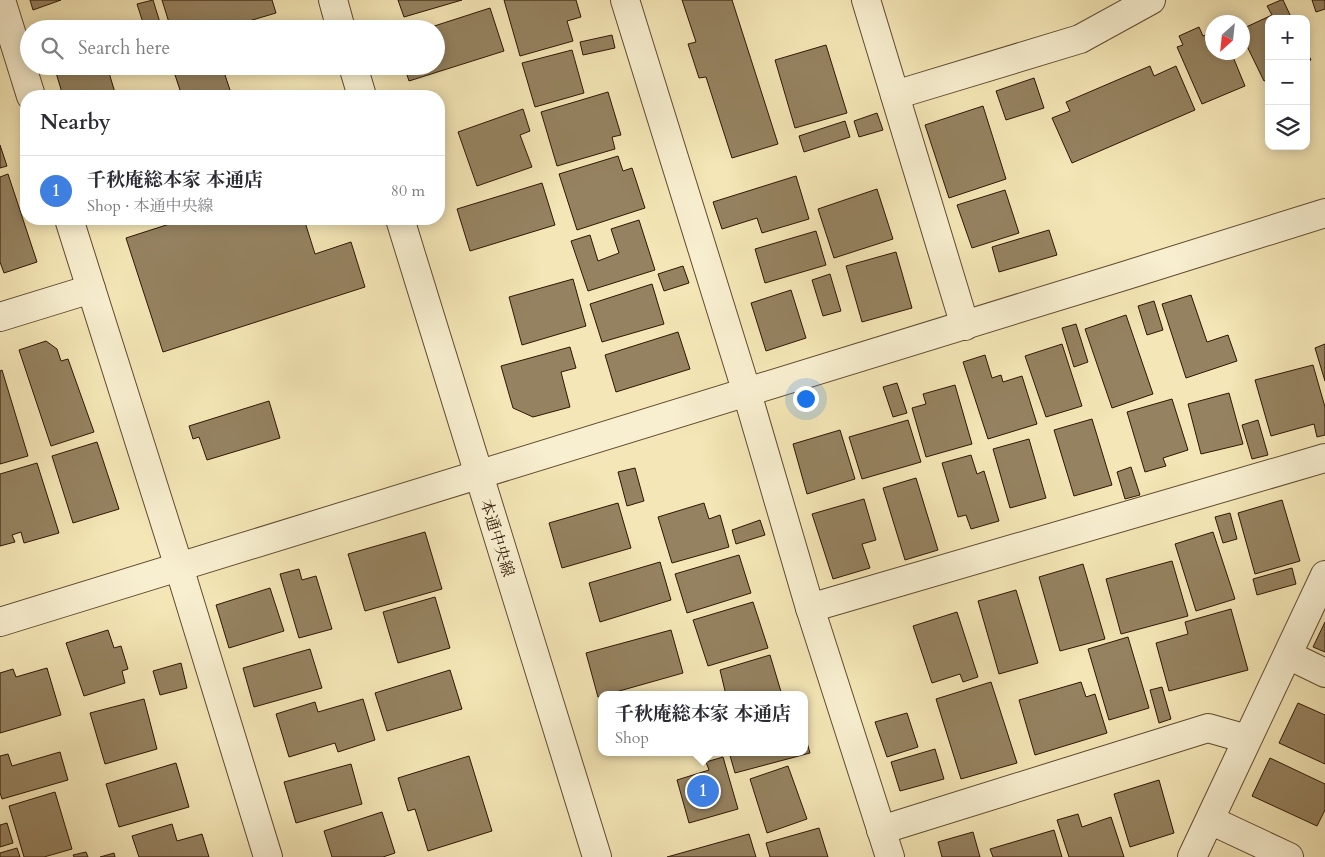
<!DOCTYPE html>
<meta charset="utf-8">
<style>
:root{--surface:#fff;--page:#f7f7f7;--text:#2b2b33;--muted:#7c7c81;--line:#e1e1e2;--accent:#8f2418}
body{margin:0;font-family:Cardo,"Noto Serif JP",serif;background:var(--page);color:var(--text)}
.controls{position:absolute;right:15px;top:15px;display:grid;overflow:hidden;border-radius:10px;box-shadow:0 2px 12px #0003}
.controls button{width:45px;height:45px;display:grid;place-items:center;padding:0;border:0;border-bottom:1px solid var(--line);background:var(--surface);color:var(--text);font:25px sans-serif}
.compass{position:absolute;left:1205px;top:15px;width:45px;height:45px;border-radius:50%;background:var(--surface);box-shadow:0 2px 12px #0003;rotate:207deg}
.you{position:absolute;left:805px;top:398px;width:18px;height:18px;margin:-12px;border:4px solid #fff;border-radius:50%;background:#1a73e8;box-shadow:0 0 0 8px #1a73e833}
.badge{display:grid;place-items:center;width:32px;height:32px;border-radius:50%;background:var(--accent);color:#fff;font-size:16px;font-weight:700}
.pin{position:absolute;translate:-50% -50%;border:2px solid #fff;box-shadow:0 1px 5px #0006}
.popup{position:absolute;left:598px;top:691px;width:210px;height:65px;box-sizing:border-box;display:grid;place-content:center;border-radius:10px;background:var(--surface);filter:drop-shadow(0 1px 4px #0005);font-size:16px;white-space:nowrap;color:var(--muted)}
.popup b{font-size:19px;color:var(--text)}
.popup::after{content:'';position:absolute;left:50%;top:100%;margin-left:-10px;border:10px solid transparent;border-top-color:var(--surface)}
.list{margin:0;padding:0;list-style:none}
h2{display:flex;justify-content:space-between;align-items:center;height:65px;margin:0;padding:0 20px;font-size:21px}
h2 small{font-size:16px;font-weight:400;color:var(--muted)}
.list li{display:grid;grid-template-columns:32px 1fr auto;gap:15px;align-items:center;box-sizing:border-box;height:70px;padding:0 20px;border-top:1px solid var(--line)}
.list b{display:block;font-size:19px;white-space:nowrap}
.list p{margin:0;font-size:16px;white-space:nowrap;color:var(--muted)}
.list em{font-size:16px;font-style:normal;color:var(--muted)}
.icon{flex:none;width:28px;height:28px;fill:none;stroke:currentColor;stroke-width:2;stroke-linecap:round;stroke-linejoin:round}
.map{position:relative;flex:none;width:1325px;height:857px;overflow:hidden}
.search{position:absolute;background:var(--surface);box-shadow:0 2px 12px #0003;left:20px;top:20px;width:425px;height:55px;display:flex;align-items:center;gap:12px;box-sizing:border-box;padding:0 18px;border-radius:28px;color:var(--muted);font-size:19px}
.panel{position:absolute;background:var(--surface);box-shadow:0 2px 12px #0003;left:20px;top:90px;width:425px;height:135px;border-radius:20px}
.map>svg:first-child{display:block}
.building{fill:#958260;stroke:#2f1602}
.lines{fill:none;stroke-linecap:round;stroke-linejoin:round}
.minor-casing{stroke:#604a2f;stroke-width:30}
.tertiary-casing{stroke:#604a2f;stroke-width:30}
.minor{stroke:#f8efd0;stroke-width:28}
.tertiary{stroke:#f8efd0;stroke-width:28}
.labels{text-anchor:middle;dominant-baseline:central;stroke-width:4.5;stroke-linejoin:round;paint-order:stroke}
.street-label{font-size:16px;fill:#2f1602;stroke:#f8efd0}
</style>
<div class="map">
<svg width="1325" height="857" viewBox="0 0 1325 857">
<rect width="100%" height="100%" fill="#f4e6b6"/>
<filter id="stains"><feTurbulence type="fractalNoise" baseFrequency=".004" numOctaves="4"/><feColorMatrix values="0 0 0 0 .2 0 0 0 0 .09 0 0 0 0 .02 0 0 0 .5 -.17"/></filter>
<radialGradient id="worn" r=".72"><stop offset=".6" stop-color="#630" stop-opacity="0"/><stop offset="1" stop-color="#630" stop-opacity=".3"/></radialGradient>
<g class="building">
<polygon points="30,0 61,0 33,10"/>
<polygon points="153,0 162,29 145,29 137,4"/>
<polygon points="162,0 272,0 276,13 222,29 171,29"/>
<polygon points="398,0 462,0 404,17"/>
<polygon points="504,0 576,0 581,17 567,21 573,41 520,56"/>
<polygon points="682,0 732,0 778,144 732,158 706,77 699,78 688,44 696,42"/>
<polygon points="1281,0 1283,0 1292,19 1269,19 1269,79 1264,81 1242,36 1242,29 1272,15 1267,6"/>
<polygon points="1312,0 1325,0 1325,9 1316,12"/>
<polygon points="490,8 504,51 409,81 404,66 436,66 436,29 425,29"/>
<polygon points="93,23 95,29 75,29"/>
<polygon points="1199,27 1203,36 1212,32 1212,52 1231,52 1245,86 1202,104 1177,47 1183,45 1179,36"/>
<polygon points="612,35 615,48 583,55 580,42"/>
<polygon points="826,45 847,113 795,128 775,60"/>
<polygon points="572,50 584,93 535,107 522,63"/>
<polygon points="1306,50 1311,60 1306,62"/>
<polygon points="54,66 107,66 116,96 63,96"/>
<polygon points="172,66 222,66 232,96 182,96"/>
<polygon points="1150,66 1154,76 1176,66 1195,110 1072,163 1052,118 1070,111 1066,102"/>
<polygon points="1034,78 1044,108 1006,120 996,91"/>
<polygon points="608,92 621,135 612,137 615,149 557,166 541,112"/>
<polygon points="983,106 1006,179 949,198 925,125"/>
<polygon points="523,109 530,131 520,135 532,167 477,186 458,132"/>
<polygon points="877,113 883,130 859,137 854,121"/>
<polygon points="845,121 850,137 804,152 799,136"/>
<polygon points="0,145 7,166 0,168"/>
<polygon points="618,156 623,171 632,168 645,208 577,230 559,174"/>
<polygon points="8,174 37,262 4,273 0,262 0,177"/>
<polygon points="796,176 809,219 762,233 757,218 722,229 713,202"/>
<polygon points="542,183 555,225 470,251 457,209"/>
<polygon points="877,189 893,239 834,258 818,209"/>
<polygon points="1005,190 1019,233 972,248 957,205"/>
<polygon points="185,219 304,219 315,254 351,242 365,287 163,352 126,238"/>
<polygon points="639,220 655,270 588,291 571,241 590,235 598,261 619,253 611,229"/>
<polygon points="1049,230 1057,255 999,272 992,247"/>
<polygon points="816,231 826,265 765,283 755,249"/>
<polygon points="896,252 912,308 862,322 846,266"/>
<polygon points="683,266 689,283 664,291 658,274"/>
<polygon points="830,274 841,311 823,316 812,280"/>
<polygon points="573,279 586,326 522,345 509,297"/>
<polygon points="652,284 664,324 602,342 590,304"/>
<polygon points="791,290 806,338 766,351 751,303"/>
<polygon points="1191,295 1207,342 1228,335 1237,361 1186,378 1162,304"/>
<polygon points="1154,301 1163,330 1147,335 1138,306"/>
<polygon points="1126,315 1153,394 1112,408 1085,329"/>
<polygon points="1076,324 1088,362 1074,367 1062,328"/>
<polygon points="678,332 690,369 616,392 605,355"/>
<polygon points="46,341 57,349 61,361 68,359 94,432 51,446 19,350"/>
<polygon points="1062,344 1082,406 1046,417 1025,356"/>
<polygon points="1325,344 1325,381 1315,348"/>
<polygon points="570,347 576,368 561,372 570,407 533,417 513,408 501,366"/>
<polygon points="985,355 992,378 1001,375 1003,382 1022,376 1037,424 988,439 963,362"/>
<polygon points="1313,365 1325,407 1325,435 1317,437 1314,424 1271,436 1255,380"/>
<polygon points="2,370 28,456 0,464 0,371"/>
<polygon points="897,383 907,413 893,417 883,387"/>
<polygon points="955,385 972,444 926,457 912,408 926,404 923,394"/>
<polygon points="1229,393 1243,444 1201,454 1188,404"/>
<polygon points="1172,399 1188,450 1163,458 1166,466 1145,472 1127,412"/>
<polygon points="269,401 280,438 207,460 199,437 193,439 189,426"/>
<polygon points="1092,419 1112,485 1074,496 1054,430"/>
<polygon points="908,420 921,462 862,479 849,437"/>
<polygon points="1258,420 1268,455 1252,459 1242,425"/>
<polygon points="840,430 855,479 807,494 793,444"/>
<polygon points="1029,439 1046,498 1010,508 993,449"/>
<polygon points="97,442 119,509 73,523 52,456"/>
<polygon points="971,455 977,474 984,471 999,521 971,529 966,515 958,517 942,463"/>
<polygon points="37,463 59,533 24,543 21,532 12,535 15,542 0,546 0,474"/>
<polygon points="1131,467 1140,495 1125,499 1117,472"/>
<polygon points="635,468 644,501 627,506 618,472"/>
<polygon points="916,478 938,550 905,560 883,488"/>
<polygon points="864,499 876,540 862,544 870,568 833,579 812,514"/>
<polygon points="1282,500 1300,561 1255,574 1238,513"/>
<polygon points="618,503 631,548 562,568 549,523"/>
<polygon points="704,503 709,519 720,515 729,547 672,563 658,517"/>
<polygon points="1230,513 1237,539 1223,543 1215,517"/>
<polygon points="760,520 765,535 736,544 732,530"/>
<polygon points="425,532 442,589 365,611 348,554"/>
<polygon points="1213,532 1235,599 1196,611 1175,544"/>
<polygon points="739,555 751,593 687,613 675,574"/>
<polygon points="1172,561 1188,616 1121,634 1106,579"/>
<polygon points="660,562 671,600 600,622 589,583"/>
<polygon points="1083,564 1105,639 1060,651 1039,577"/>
<polygon points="1292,568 1296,584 1257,595 1253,579"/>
<polygon points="299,569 302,580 316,576 332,629 299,638 280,574"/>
<polygon points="270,588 284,631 229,648 216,605"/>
<polygon points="1016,590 1038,663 999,674 978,601"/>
<polygon points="435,597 450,648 398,663 383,612"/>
<polygon points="753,602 768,648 708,666 693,620"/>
<polygon points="1231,609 1248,670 1169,691 1156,643 1188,634 1185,622"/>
<polygon points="957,612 978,677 963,682 960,674 932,683 913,626"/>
<polygon points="1325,622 1325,652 1313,647"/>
<polygon points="108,630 114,648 121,646 128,669 122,671 125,683 84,696 66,643"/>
<polygon points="671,630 683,673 598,697 586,653"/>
<polygon points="1128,637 1149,708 1109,720 1088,649"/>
<polygon points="310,649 322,688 254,707 243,668"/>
<polygon points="770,655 782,695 726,695 720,670"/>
<polygon points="181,663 187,688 160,695 153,671"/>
<polygon points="47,668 61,715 0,733 0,673 13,669 16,677"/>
<polygon points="450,670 462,709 387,731 375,693"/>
<polygon points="991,682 1017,763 961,779 936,699"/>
<polygon points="1081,682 1086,697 1095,694 1107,733 1035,755 1019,700"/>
<polygon points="1162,687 1171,719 1159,723 1150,690"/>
<polygon points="144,699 157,749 105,764 90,713"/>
<polygon points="363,699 375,740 338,752 335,743 289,757 276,714 315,702 318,712"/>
<polygon points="1298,703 1325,715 1325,764 1279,743"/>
<polygon points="907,713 918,747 887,757 875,722"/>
<polygon points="804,732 810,753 735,773 729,752 804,752"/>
<polygon points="935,749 944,779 900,791 891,762"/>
<polygon points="60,752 68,780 2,799 0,793 0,756 8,754 12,766"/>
<polygon points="469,756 492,831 428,851 415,809 408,811 398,778"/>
<polygon points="723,757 738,809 689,823 677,780 709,770 706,762"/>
<polygon points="1270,758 1325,784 1325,810 1317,826 1252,796"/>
<polygon points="176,763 189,807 119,827 106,784"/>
<polygon points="351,764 362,804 296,823 284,782"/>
<polygon points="788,766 807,819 767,833 750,779"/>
<polygon points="1159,780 1174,833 1130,847 1114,794"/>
<polygon points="55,792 72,849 44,857 24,857 9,806"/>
<polygon points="382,812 395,853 383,857 332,857 324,831"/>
<polygon points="1078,814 1082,827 1111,817 1124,857 1069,857 1057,820"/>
<polygon points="7,823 13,843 0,847 0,825"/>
<polygon points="172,824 177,841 202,834 209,857 139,857 132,836"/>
<polygon points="819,828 828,857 770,857 766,843"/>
<polygon points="1054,830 1062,857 993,857 990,849"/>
<polygon points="973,832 980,857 942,857 938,842"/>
<polygon points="749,834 756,857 667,857"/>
<polygon points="17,848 20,857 0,857 0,853"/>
<polygon points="86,852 88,857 74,857 73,855"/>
<polygon points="114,853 115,857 100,857"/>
</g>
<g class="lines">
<defs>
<g id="minor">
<polyline points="1,0 31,96"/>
<polyline points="625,0 747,393 810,608 890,857"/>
<polyline points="866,0 965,326"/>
<polyline points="895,95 1080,39 1151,0"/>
<polyline points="69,219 179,567 268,857"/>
<polyline points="0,317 91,289"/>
<polyline points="810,608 1325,458"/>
<path d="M0 622C441 485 884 352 1325 213"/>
<polyline points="1288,655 1325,673"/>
<polyline points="1210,820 1289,857"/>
<polyline points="881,830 1208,728 1247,739"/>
<polyline points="1192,857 1325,575"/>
</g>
<g id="tertiary">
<polyline points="333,0 341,29"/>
<polyline points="353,66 362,96"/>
<polyline points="400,219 597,857"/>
</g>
</defs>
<use href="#minor" class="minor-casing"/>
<use href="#tertiary" class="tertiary-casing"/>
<use href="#minor" class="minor"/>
<use href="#tertiary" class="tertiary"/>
</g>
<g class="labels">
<g class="street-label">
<text transform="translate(497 538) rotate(73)">本通中央線</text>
</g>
</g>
<rect width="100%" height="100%" filter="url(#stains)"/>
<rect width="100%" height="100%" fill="url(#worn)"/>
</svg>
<div class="controls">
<button>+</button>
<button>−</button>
<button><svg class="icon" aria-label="layers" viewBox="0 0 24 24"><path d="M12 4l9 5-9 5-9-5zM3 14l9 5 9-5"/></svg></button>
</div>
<svg class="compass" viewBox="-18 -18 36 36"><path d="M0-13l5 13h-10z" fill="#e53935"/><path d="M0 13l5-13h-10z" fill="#7c7c81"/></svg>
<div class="you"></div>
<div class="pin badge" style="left:703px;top:791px;background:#3f7fe0">1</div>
<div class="popup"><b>千秋庵総本家 本通店</b>Shop</div>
<div class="search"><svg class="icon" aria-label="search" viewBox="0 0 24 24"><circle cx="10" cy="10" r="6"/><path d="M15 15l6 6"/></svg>Search here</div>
<section class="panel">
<h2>Nearby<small></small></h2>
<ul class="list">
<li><span class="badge" style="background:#3f7fe0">1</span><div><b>千秋庵総本家 本通店</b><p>Shop · 本通中央線</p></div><em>80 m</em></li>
</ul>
</section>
</div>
